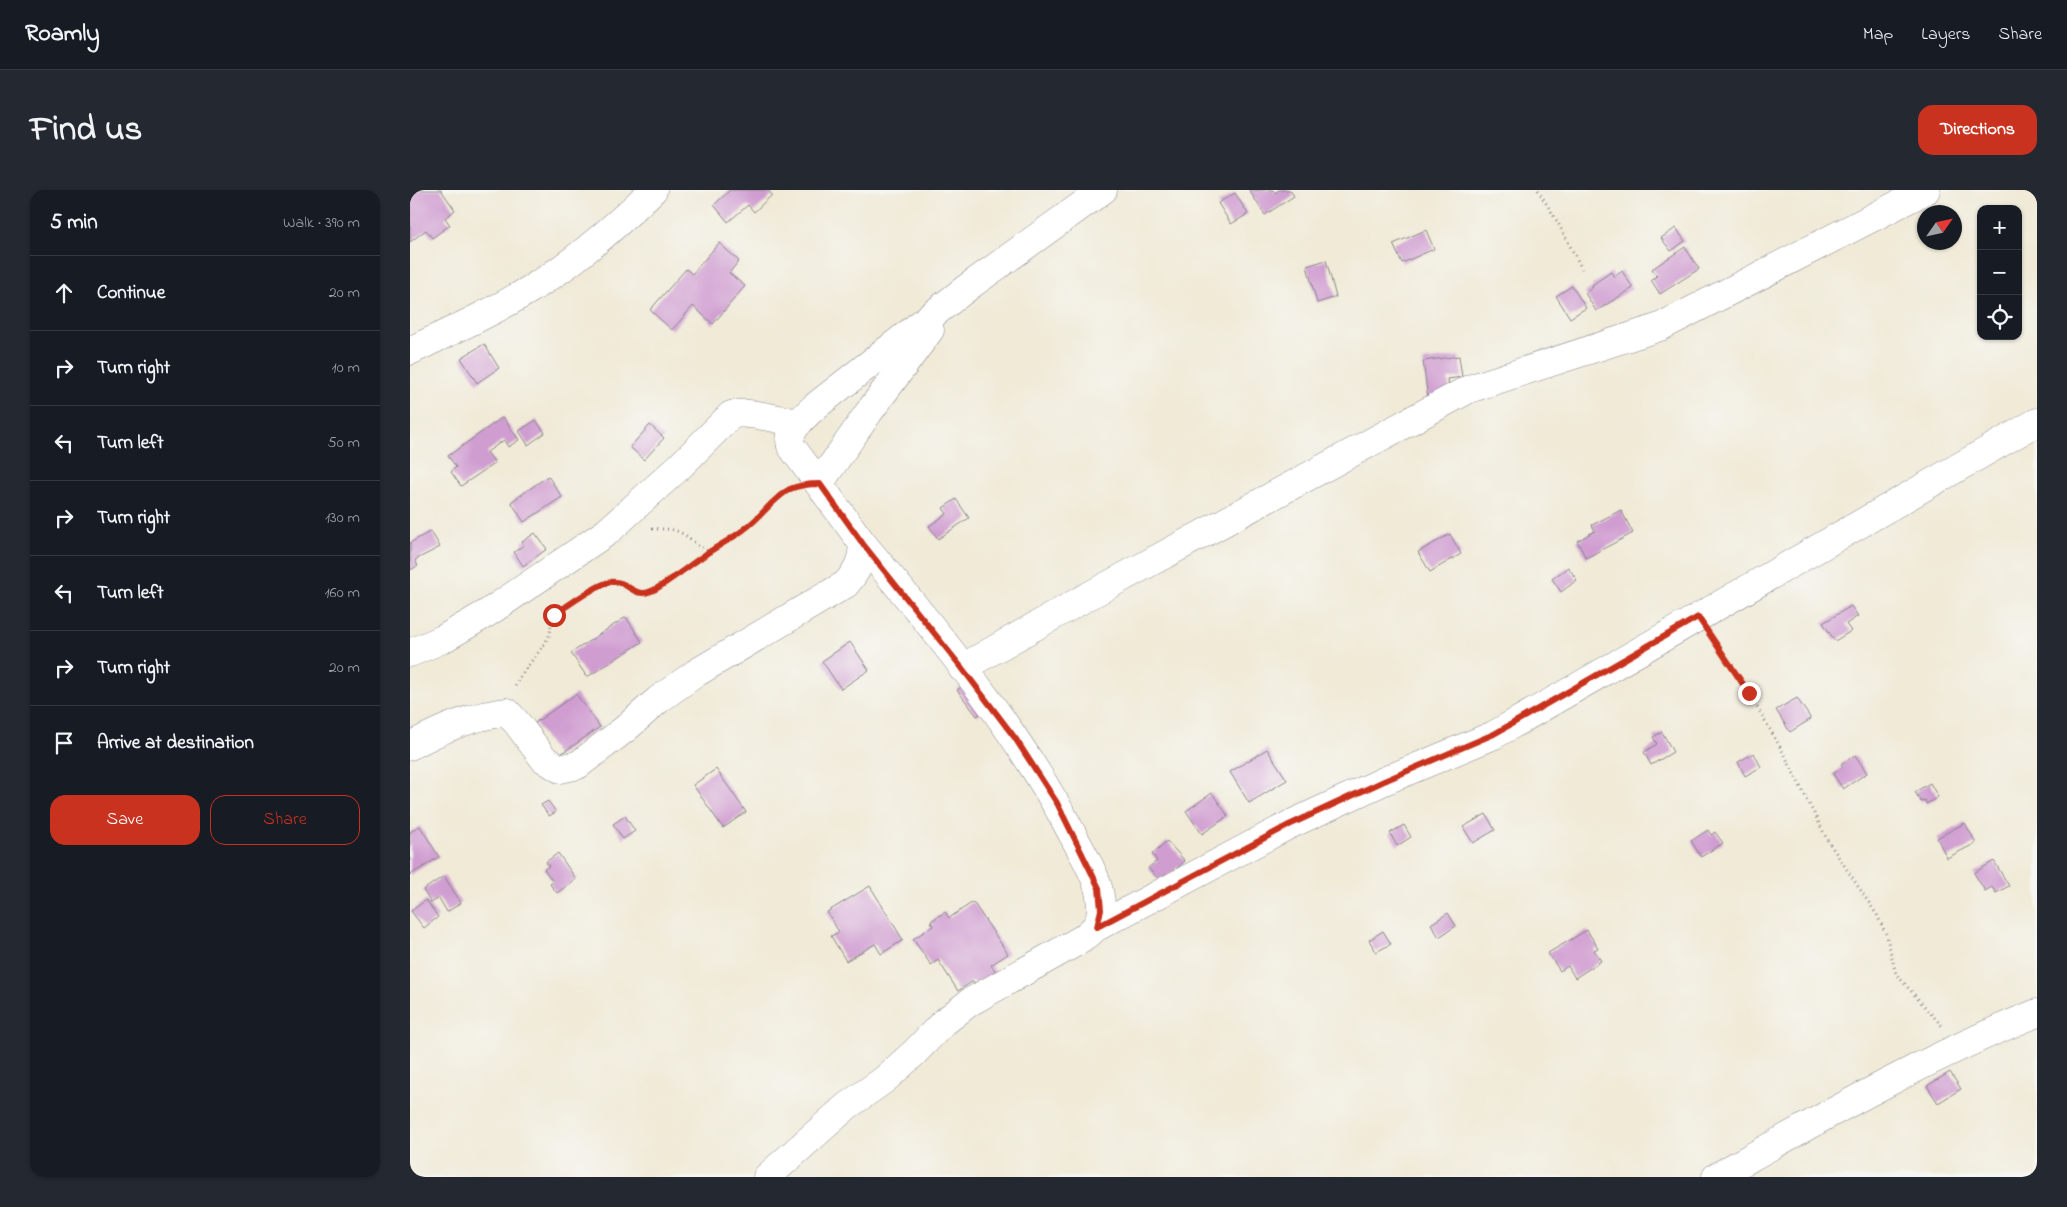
<!DOCTYPE html>
<meta charset="utf-8">
<style>
:root{--surface:#171b24;--page:#242831;--text:#f1f3f6;--muted:#9ea1a6;--line:#363941;--accent:#c8321e}
body{margin:0;font-family:"Indie Flower",sans-serif;background:var(--page);color:var(--text)}
.controls{position:absolute;right:15px;top:15px;display:grid;overflow:hidden;border-radius:10px;box-shadow:0 1px 4px #0004}
.controls button{width:45px;height:45px;display:grid;place-items:center;padding:0;border:0;border-bottom:1px solid var(--line);background:var(--surface);color:var(--text);font:25px sans-serif}
.compass{position:absolute;left:1507px;top:15px;width:45px;height:45px;border-radius:50%;background:var(--surface);box-shadow:0 1px 4px #0004;rotate:56deg}
.stop{position:absolute;width:15px;height:15px;margin:-11px;border:4px solid #c8321e;border-radius:50%;background:#fff}
.stop.end{background:#c8321e;border-color:#fff;box-shadow:0 1px 5px #0008}
.list{margin:0;padding:0;list-style:none}
h2{display:flex;justify-content:space-between;align-items:center;height:65px;margin:0;padding:0 20px;font-size:21px}
h2 small{font-size:16px;font-weight:400;color:var(--muted)}
.list li{display:grid;grid-template-columns:32px 1fr auto;gap:15px;align-items:center;box-sizing:border-box;height:75px;padding:0 20px;border-top:1px solid var(--line)}
.list b{display:block;font-size:19px;white-space:nowrap}
.list em{font-size:16px;font-style:normal;color:var(--muted)}
.actions{display:flex;gap:10px;padding:15px 20px}
.actions a{flex:1;padding:11px 0;border:1px solid var(--accent);border-radius:15px;text-align:center;font-size:18px;color:var(--accent)}
.actions .main{background:var(--accent);color:#fff}
.icon{flex:none;width:28px;height:28px;fill:none;stroke:currentColor;stroke-width:2;stroke-linecap:round;stroke-linejoin:round}
.map{position:relative;flex:none;width:1627px;height:987px;overflow:hidden;border-radius:15px}
header{display:flex;align-items:center;gap:30px;box-sizing:border-box;height:70px;padding:0 25px;background:var(--surface);border-bottom:1px solid var(--line)}
header strong{font-size:24px}
nav{display:flex;gap:28px;margin-inline-start:auto;font-size:18px}
.intro{display:flex;align-items:center;justify-content:space-between;box-sizing:border-box;height:120px;padding:0 30px}
h1{margin:0;font-size:35px}
.button{padding:12px 22px;border-radius:15px;background:var(--accent);color:#fff;font-size:18px;font-weight:700}
main{display:flex;gap:30px;padding:0 30px}
aside{flex:1;background:var(--surface);border-radius:15px;box-shadow:0 1px 4px #0004}
.map>svg:first-child{display:block}
.building{fill:#d09dd1}
.lines{fill:none;stroke-linecap:round;stroke-linejoin:round}
.minor-casing{stroke:#898689;stroke-width:29}
.path{stroke:#898689;stroke-width:3;stroke-dasharray:1 4;stroke-linecap:butt}
.minor{stroke:#fff;stroke-width:28}
.route{stroke:#c8321e;stroke-width:6}
</style>
<header>
<strong>Roamly</strong>
<nav><a>Map</a><a>Layers</a><a>Share</a></nav>
</header>
<div class="intro"><h1>Find us</h1><a class="button">Directions</a></div>
<main>
<aside>
<h2>5 min<small>Walk · 390 m</small></h2>
<ul class="list">
<li><svg class="icon" aria-label="ahead" viewBox="0 0 24 24"><path d="M12 20V5M6 11l6-6 6 6"/></svg><div><b>Continue</b></div><em>20 m</em></li>
<li><svg class="icon" aria-label="right" viewBox="0 0 24 24"><path d="M7 20v-9h11M14 6l5 5-5 5"/></svg><div><b>Turn right</b></div><em>10 m</em></li>
<li><svg class="icon" aria-label="left" viewBox="0 0 24 24"><path d="M17 20v-9H6M10 6l-5 5 5 5"/></svg><div><b>Turn left</b></div><em>50 m</em></li>
<li><svg class="icon" aria-label="right" viewBox="0 0 24 24"><path d="M7 20v-9h11M14 6l5 5-5 5"/></svg><div><b>Turn right</b></div><em>130 m</em></li>
<li><svg class="icon" aria-label="left" viewBox="0 0 24 24"><path d="M17 20v-9H6M10 6l-5 5 5 5"/></svg><div><b>Turn left</b></div><em>160 m</em></li>
<li><svg class="icon" aria-label="right" viewBox="0 0 24 24"><path d="M7 20v-9h11M14 6l5 5-5 5"/></svg><div><b>Turn right</b></div><em>20 m</em></li>
<li><svg class="icon" aria-label="arrive" viewBox="0 0 24 24"><path d="M6 21V4h12l-3 4 3 4H6"/></svg><div><b>Arrive at destination</b></div></li>
</ul>
<div class="actions"><a class="main">Save</a><a>Share</a></div>
</aside>
<div class="map">
<svg width="1627" height="987" viewBox="0 0 1627 987">
<rect width="100%" height="100%" fill="#f6f6f2"/>
<filter id="ink" filterUnits="userSpaceOnUse"><feTurbulence type="fractalNoise" baseFrequency=".02" numOctaves="2"/><feDisplacementMap in="SourceGraphic" scale="10" xChannelSelector="R" yChannelSelector="G"/><feConvolveMatrix kernelMatrix="1 2 1 2 8 2 1 2 1" color-interpolation-filters="sRGB"/></filter>
<filter id="wash" filterUnits="userSpaceOnUse"><feTurbulence type="fractalNoise" baseFrequency=".0096" numOctaves="4" result="noise"/><feDisplacementMap in="SourceGraphic" scale="20" xChannelSelector="R" yChannelSelector="G"/><feGaussianBlur stdDeviation="1.12" result="paint"/><feColorMatrix in="noise" values="0 0 0 0 0 0 0 0 0 0 0 0 0 0 0 0 0 1.4 0 .05"/><feComposite in="paint" operator="in"/></filter>
<g filter="url(#wash)">
<rect width="100%" height="100%" fill="#f0ead7"/>
<g id="blocks">
<g class="building">
<polygon points="0,0 31,0 45,20 35,28 40,35 22,48 16,40 0,52"/>
<polygon points="320,0 358,0 362,5 344,22 338,15 318,32 304,15"/>
<polygon points="839,0 863,0 865,3 869,0 880,0 884,6 855,25"/>
<polygon points="825,3 838,24 821,34 808,13"/>
<polygon points="1266,38 1275,51 1261,61 1251,48"/>
<polygon points="1016,40 1024,59 992,73 983,54"/>
<polygon points="309,53 329,71 319,83 335,96 303,134 283,116 262,140 240,120 276,79 282,84"/>
<polygon points="1275,57 1289,79 1250,104 1241,90 1247,86 1242,79"/>
<polygon points="916,70 926,107 907,113 897,76"/>
<polygon points="1212,81 1223,98 1186,121 1175,103 1183,97 1182,95 1201,82 1204,87"/>
<polygon points="1162,96 1176,118 1160,128 1146,106"/>
<polygon points="74,154 89,178 67,193 51,168"/>
<polygon points="1049,166 1052,187 1038,189 1040,206 1018,209 1013,171"/>
<polygon points="93,227 109,250 98,257 94,250 77,262 85,273 51,296 41,282 46,277 38,266"/>
<polygon points="126,230 135,243 118,255 109,241"/>
<polygon points="240,235 254,248 234,270 220,257"/>
<polygon points="138,286 152,307 114,332 101,312"/>
<polygon points="546,309 559,328 528,349 519,336 537,324 533,318"/>
<polygon points="1211,320 1223,343 1176,368 1167,351 1185,341 1182,335"/>
<polygon points="21,341 30,357 5,370 8,376 0,380 0,353"/>
<polygon points="125,343 137,359 113,376 104,362 114,355 112,352"/>
<polygon points="1040,344 1051,364 1020,382 1008,362"/>
<polygon points="1158,377 1167,390 1151,402 1142,389"/>
<polygon points="1441,416 1448,426 1436,434 1441,441 1425,451 1413,433"/>
<polygon points="216,427 232,452 177,487 161,463"/>
<polygon points="440,452 459,480 431,499 412,471"/>
<polygon points="558,492 577,518 567,526 547,500"/>
<polygon points="166,504 190,537 148,566 125,533"/>
<polygon points="1387,508 1401,529 1380,542 1366,520"/>
<polygon points="1252,542 1263,562 1241,575 1234,562 1247,554 1243,547"/>
<polygon points="857,559 877,590 839,613 820,582"/>
<polygon points="1344,563 1351,577 1335,586 1328,572"/>
<polygon points="1445,565 1457,583 1433,599 1423,584 1433,577 1431,574"/>
<polygon points="306,579 336,622 313,638 283,595"/>
<polygon points="1520,593 1528,607 1516,614 1515,610 1511,612 1505,602"/>
<polygon points="802,603 818,626 792,644 776,621"/>
<polygon points="138,611 146,622 139,626 131,615"/>
<polygon points="1076,624 1085,640 1063,653 1053,637"/>
<polygon points="215,626 225,641 213,649 203,634"/>
<polygon points="1555,633 1566,653 1537,668 1527,648"/>
<polygon points="994,635 1001,647 987,656 980,643"/>
<polygon points="10,636 29,667 0,685 0,642"/>
<polygon points="1298,640 1301,645 1305,642 1313,653 1291,667 1281,651"/>
<polygon points="757,651 775,671 751,692 738,678 747,671 742,664"/>
<polygon points="148,663 166,689 147,703 140,694 143,692 134,679 139,676 136,672"/>
<polygon points="1584,671 1599,696 1586,703 1582,697 1575,701 1564,683"/>
<polygon points="34,686 51,713 37,722 29,708 21,713 13,700"/>
<polygon points="460,696 493,750 471,764 465,754 436,771 421,746 429,742 417,722"/>
<polygon points="16,710 28,727 14,738 1,721"/>
<polygon points="563,712 598,764 581,775 588,785 569,799 563,791 548,801 528,770 521,775 503,749 523,736 521,731 535,722 539,728"/>
<polygon points="1038,723 1046,736 1029,747 1021,734"/>
<polygon points="1177,740 1188,758 1184,760 1191,771 1165,788 1158,776 1150,781 1138,763"/>
<polygon points="973,741 981,754 966,762 959,750"/>
<polygon points="1540,882 1551,899 1528,913 1517,896"/>
</g>
</g>
</g>
<g filter="url(#ink)">
<use href="#blocks" fill-opacity="0" stroke="#898689" stroke-width="1"/>
<g class="lines">
<defs>
<g id="minor">
<path d="M0 161C47 138 97 116 141 86 178 61 211 31 243 0"/>
<polyline points="409,294 459,222 520,140"/>
<path d="M0 463 33 449 79 422 197 342 270 276 321 225C334 220 373 230 388 233"/>
<polyline points="552,478 673,409 1059,199 1250,137 1516,0"/>
<path d="M0 556C32 539 61 526 97 522L107 533 134 569 150 579 168 575 215 539 248 510 286 483 436 394C447 381 452 372 453 354L381 256C376 240 396 225 407 215L558 97 693 0"/>
<polyline points="687,737 879,635 974,591 1084,545 1627,232"/>
<path d="M357 987 437 916 474 890 504 863 533 833 560 812 672 749C683 741 691 734 691 719 692 694 676 670 665 649 610 543 530 445 453 354"/>
<path d="M1306 987C1411 928 1515 868 1627 823"/>
</g>
</defs>
<use href="#minor" class="minor-casing"/>
<g class="path">
<polyline points="1128,0 1147,31 1172,79"/>
<path d="M242 339C252 339 263 338 271 343 282 348 287 357 299 362"/>
<polyline points="1304,450 1339,503 1374,564 1418,651 1467,725 1476,744 1486,784 1532,836"/>
<path d="M105 496C114 478 128 465 138 448 142 441 140 432 144 426 150 419 193 393 201 392 222 391 221 412 248 398L338 337 360 315 380 300"/>
</g>
<use href="#minor" class="minor"/>
</g>
</g>
<g class="lines" filter="url(#ink)">
<path class="route" d="M144 425C157 416 185 395 200 392 221 389 223 414 249 397 265 387 280 375 296 364 309 355 324 348 337 337 352 326 363 308 380 299 389 295 400 294 410 294L453 354 552 478 605 548 647 613 689 698 691 720 687 737 879 635 974 591 1084 544 1288 427 1339 503"/>
</g>
</svg>
<div class="controls">
<button>+</button>
<button>−</button>
<button><svg class="icon" aria-label="locate" viewBox="0 0 24 24"><circle cx="12" cy="12" r="6"/><path d="M12 2v4M12 18v4M2 12h4M18 12h4"/></svg></button>
</div>
<svg class="compass" viewBox="-18 -18 36 36"><path d="M0-13l5 13h-10z" fill="#e53935"/><path d="M0 13l5-13h-10z" fill="#9ea1a6"/></svg>
<div class="stop" style="left:144px;top:425px"></div>
<div class="stop end" style="left:1339px;top:503px"></div>
</div>
</main>
